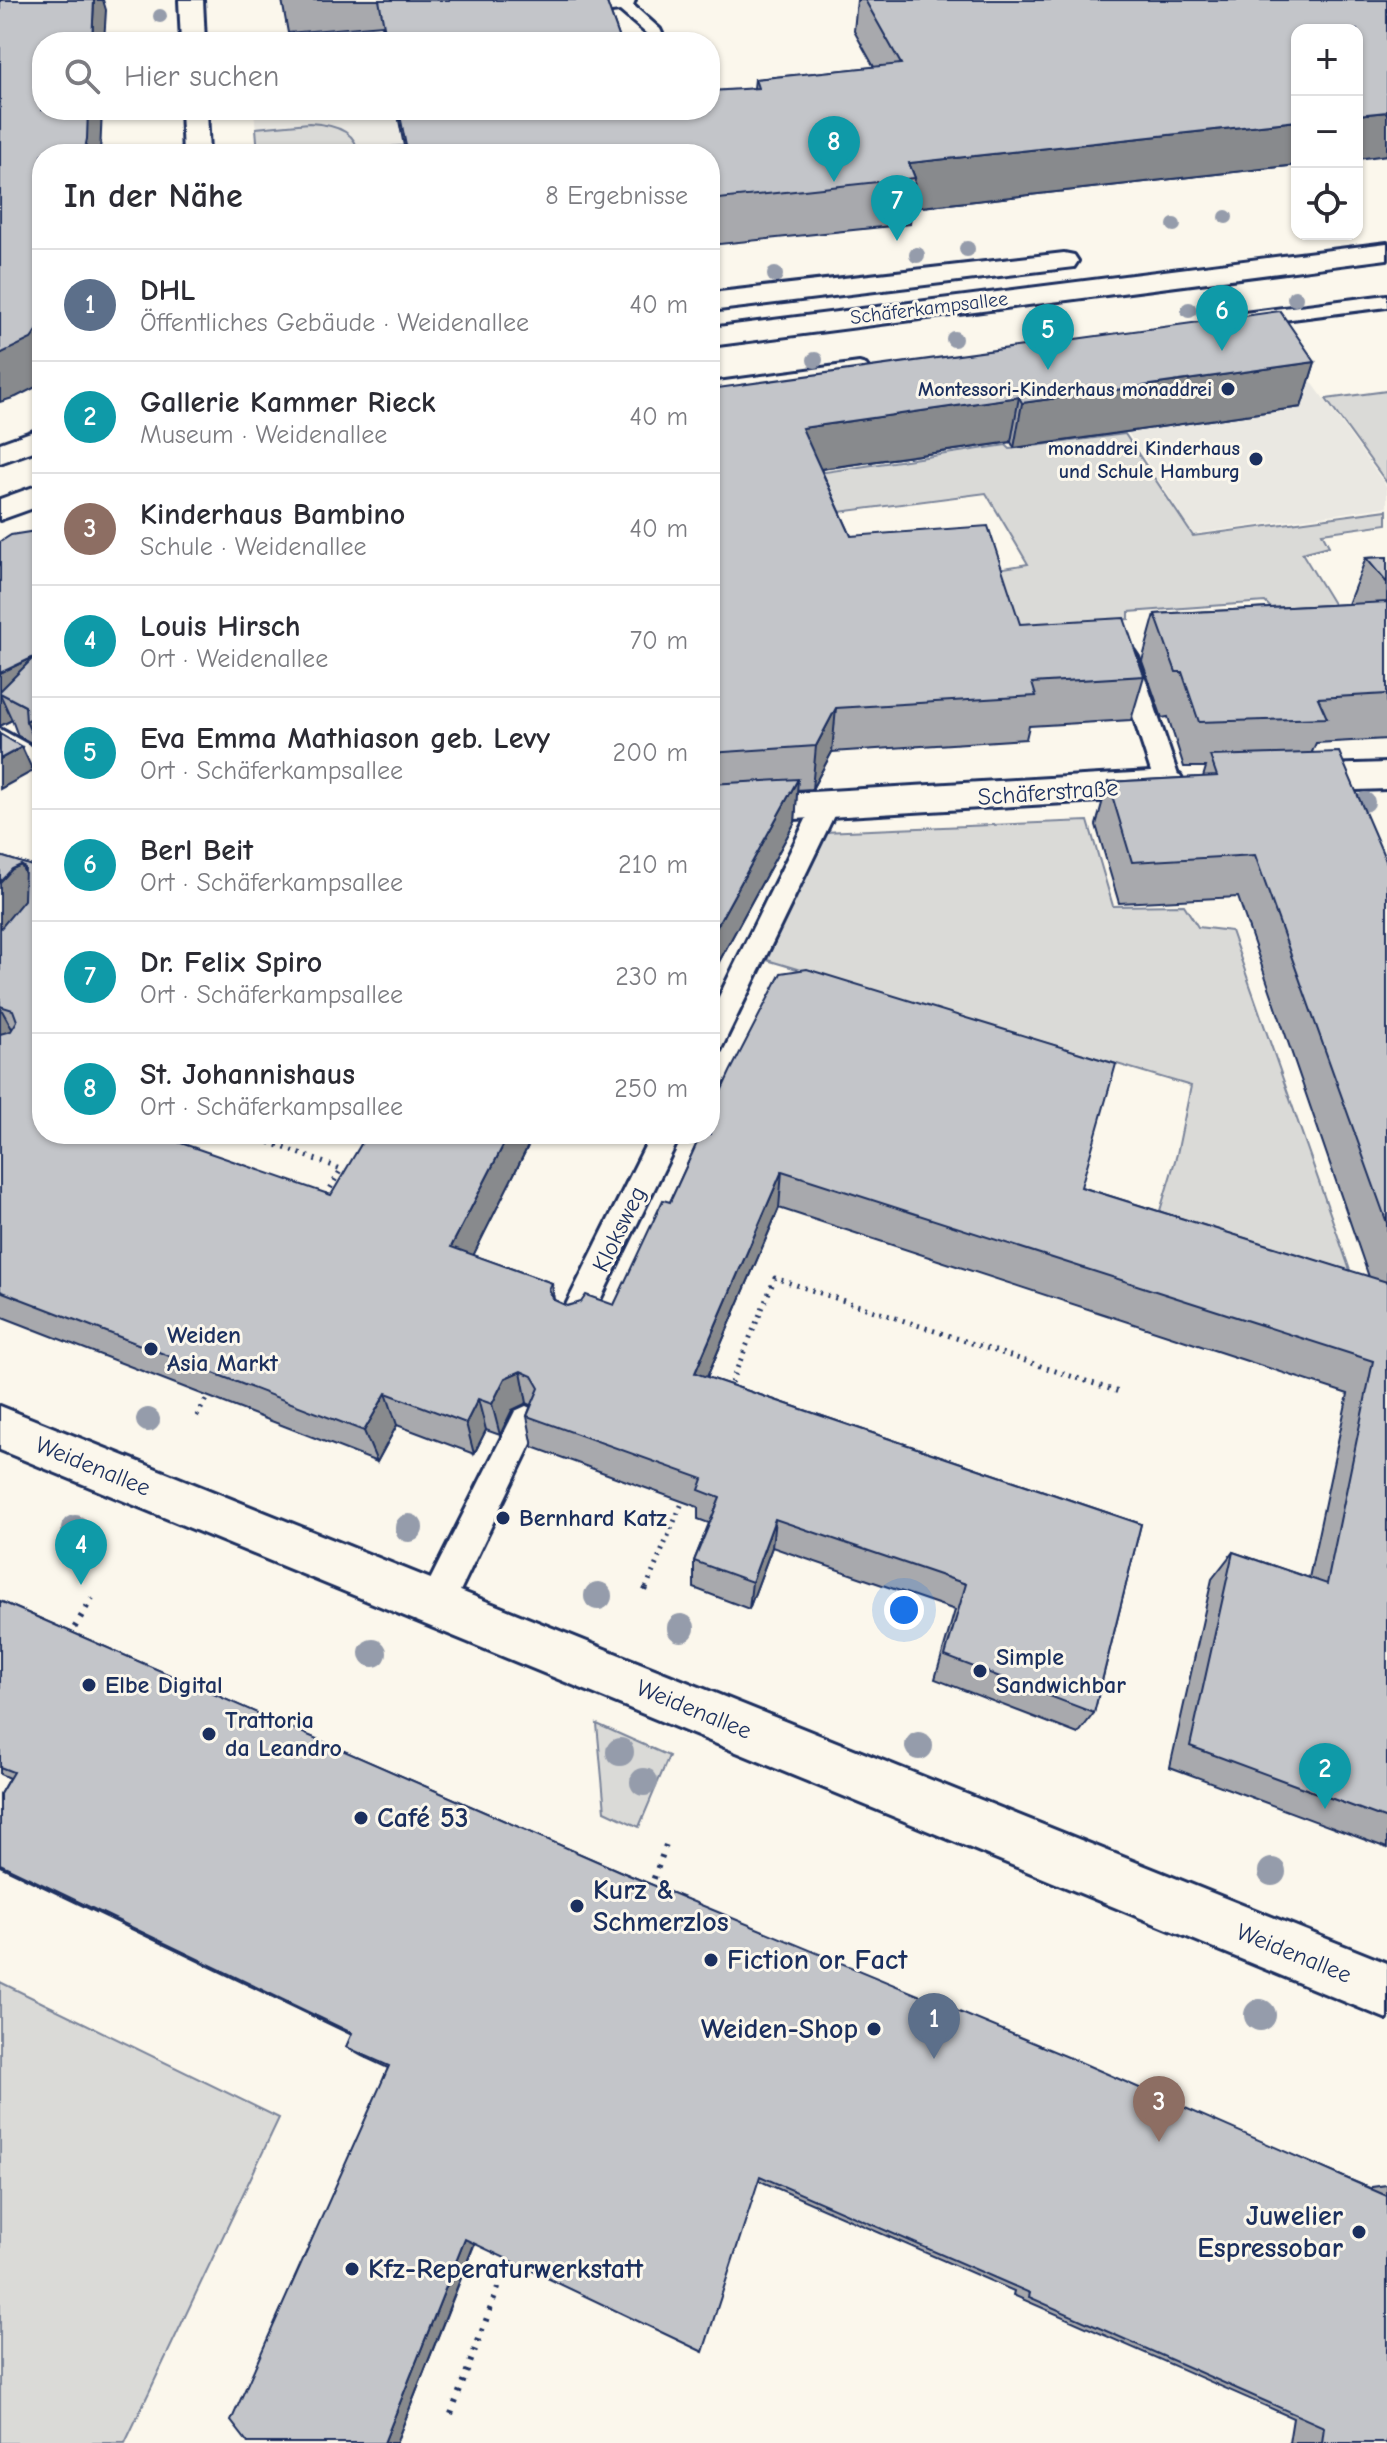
<!DOCTYPE html>
<html lang="de">
<meta charset="utf-8">
<style>
:root{--surface:#fff;--page:#f7f7f7;--text:#2b2b33;--muted:#7c7c81;--line:#e1e1e2;--accent:#1b2f5e}
body{margin:0;font-family:"Comic Neue",sans-serif;background:var(--page);color:var(--text)}
.controls{position:absolute;right:24px;top:24px;display:grid;overflow:hidden;border-radius:16px;box-shadow:0 2px 6px #0004}
.controls button{width:72px;height:72px;display:grid;place-items:center;padding:0;border:0;border-bottom:2px solid var(--line);background:var(--surface);color:var(--text);font:40px sans-serif}
.you{position:absolute;left:904px;top:1610px;width:28px;height:28px;margin:-20px;border:6px solid #fff;border-radius:50%;background:#1a73e8;box-shadow:0 0 0 12px #1a73e833}
.badge{display:grid;place-items:center;width:52px;height:52px;border-radius:50%;background:var(--accent);color:#fff;font-size:26px;font-weight:700}
.pin{position:absolute;translate:-50% -66px;filter:drop-shadow(0 2px 4px #0008)}
.pin::after{content:'';position:absolute;top:42px;width:28px;height:24px;background:inherit;clip-path:polygon(0 0,100% 0,50% 100%)}
.list{margin:0;padding:0;list-style:none}
h2{display:flex;justify-content:space-between;align-items:center;height:104px;margin:0;padding:0 32px;font-size:34px}
h2 small{font-size:26px;font-weight:400;color:var(--muted)}
.list li{display:grid;grid-template-columns:52px 1fr auto;gap:24px;align-items:center;box-sizing:border-box;height:112px;padding:0 32px;border-top:2px solid var(--line)}
.list b{display:block;font-size:30px;white-space:nowrap}
.list p{margin:0;font-size:26px;white-space:nowrap;color:var(--muted)}
.list em{font-size:26px;font-style:normal;color:var(--muted)}
.icon{flex:none;width:44px;height:44px;fill:none;stroke:currentColor;stroke-width:2;stroke-linecap:round;stroke-linejoin:round}
.map{position:relative;flex:none;width:1387px;height:2443px;overflow:hidden}
.search{position:absolute;background:var(--surface);box-shadow:0 2px 6px #0004;left:32px;top:32px;width:688px;height:88px;display:flex;align-items:center;gap:20px;box-sizing:border-box;padding:0 28px;border-radius:32px;color:var(--muted);font-size:30px}
.panel{position:absolute;background:var(--surface);box-shadow:0 2px 6px #0004;left:32px;top:144px;width:688px;height:1000px;border-radius:32px}
.map>svg:first-child{display:block}
.built{fill:#eae8e2}
.green{fill:#dadad7;stroke:#7a849a;stroke-width:2}
.lines{fill:none;stroke-linecap:round;stroke-linejoin:round}
.service-casing{stroke:#1b2f5e;stroke-width:6}
.minor-casing{stroke:#1b2f5e;stroke-width:6}
.tertiary-casing{stroke:#1b2f5e;stroke-width:6}
.primary-casing{stroke:#1b2f5e;stroke-width:6}
.path-far2{stroke:#1b2f5e;stroke-width:3;stroke-dasharray:1 4;stroke-linecap:butt}
.path-far1{stroke:#1b2f5e;stroke-width:5;stroke-dasharray:2 6;stroke-linecap:butt}
.path{stroke:#1b2f5e;stroke-width:6;stroke-dasharray:3 8;stroke-linecap:butt}
.service{fill:#fbf7ec;fill-rule:evenodd}
.minor{fill:#fbf7ec;fill-rule:evenodd}
.tertiary{fill:#fbf7ec;fill-rule:evenodd}
.primary{fill:#fbf7ec;fill-rule:evenodd}
.tree{fill:#959cab}
.wall{fill:#a8a9ad;stroke:#1b2f5e;stroke-width:2}
.shaded-wall{fill:#888a8d;stroke:#1b2f5e;stroke-width:2}
.building{fill:#c3c5c9;stroke:#1b2f5e;stroke-width:2}
.poi-dot{fill:#1b2f5e;stroke:#fbf7ec;stroke-width:3}
.labels{text-anchor:middle;dominant-baseline:central;stroke-width:6;stroke-linejoin:round;paint-order:stroke}
.far-street-label{font-size:20px;fill:#1b2f5e;stroke:#fbf7ec}
.far-poi-label{font-size:20px;font-weight:bold;fill:#1b2f5e;stroke:#fbf7ec;text-anchor:end}
.street-label{font-size:24px;fill:#1b2f5e;stroke:#fbf7ec}
.poi-label{font-size:24px;font-weight:bold;fill:#1b2f5e;stroke:#fbf7ec;text-anchor:start}
.near-poi-label{font-size:28px;font-weight:bold;fill:#1b2f5e;stroke:#fbf7ec;text-anchor:start}
</style>
<div class="map">
<svg width="1387" height="2443" viewBox="0 0 1387 2443">
<rect width="100%" height="100%" fill="#fbf7ec"/>
<filter id="ink" filterUnits="userSpaceOnUse"><feTurbulence type="fractalNoise" baseFrequency=".0125" numOctaves="2"/><feDisplacementMap in="SourceGraphic" scale="16" xChannelSelector="R" yChannelSelector="G"/><feConvolveMatrix kernelMatrix="1 2 1 2 8 2 1 2 1" color-interpolation-filters="sRGB"/></filter>
<g filter="url(#ink)">
<g class="built">
<polygon points="254,110 653,110 619,154 258,154"/>
<polygon points="1291,353 1387,487 1387,507 1193,534 1127,431"/>
</g>
<g class="green">
<path d="M309 123C329 124 357 129 358 154H258L256 128Z"/>
<polygon points="1387,391 1387,483 1326,399"/>
<polygon points="1125,434 1193,536 1387,510 1387,524 1322,533 1329,546 1302,553 1357,643 1310,646 1265,602 1129,612 1129,619 1104,621 1015,665 985,571 1028,564 986,493 824,514 805,475 1006,445 1010,449"/>
<polygon points="1088,821 1113,906 1184,905 1198,927 1231,931 1359,1296 1153,1234 1177,1154 1191,1086 767,960 823,832"/>
<polygon points="597,1724 669,1756 639,1827 605,1811"/>
<polygon points="0,1982 279,2118 125,2443 0,2443"/>
</g>
<g class="lines">
<defs>
<g id="service">
<polygon points="619,0 635,0 633,5 660,29 666,42 650,42 647,34 620,11 569,17 561,12 569,7"/>
<polygon points="1387,295 1387,307 1244,325 1234,319 1244,313"/>
<polygon points="859,363 866,365 869,369 866,373 710,395 710,383"/>
<polygon points="1126,649 1134,651 1138,657 1181,784 1177,790 1168,793 1159,790 1155,784 1114,657 1118,651"/>
<polygon points="0,729 42,752 42,773 0,749"/>
<polygon points="826,796 835,799 839,805 724,1043 720,1051 710,1054 710,1015 813,805 817,799"/>
<polygon points="651,1134 681,1134 584,1333 573,1337 562,1333 557,1323"/>
<polygon points="526,1406 537,1411 542,1421 448,1616 436,1621 424,1616 419,1604 424,1592 515,1411"/>
</g>
<g id="minor">
<polygon points="1387,763 1387,789 1292,792 1279,788 1274,779 1279,770 1292,766"/>
<polygon points="1167,771 1180,775 1185,784 1180,793 1167,797 710,824 710,798"/>
</g>
<g id="tertiary">
<polygon points="179,0 203,0 205,42 181,42"/>
<polygon points="181,110 207,110 209,154 183,154"/>
<polygon points="0,1406 1387,1963 1387,2019 0,1450"/>
</g>
<g id="primary">
<polygon points="1387,243 1387,259 710,346 710,328"/>
<polygon points="1064,253 1074,255 1078,261 1074,267 710,311 710,293"/>
<polygon points="42,428 42,448 0,463 0,443"/>
<polygon points="42,484 42,505 0,520 0,499"/>
</g>
</defs>
<use href="#service" class="service-casing"/>
<use href="#minor" class="minor-casing"/>
<use href="#tertiary" class="tertiary-casing"/>
<use href="#primary" class="primary-casing"/>
<polyline class="path-far2" points="317,115 320,110"/>
<g class="path-far1">
<polyline points="247,1134 341,1169 325,1198"/>
<polyline points="728,1390 775,1278 1119,1392"/>
<polyline points="197,1416 210,1392"/>
<polyline points="646,1588 685,1496"/>
</g>
<g class="path">
<polyline points="645,1591 647,1586"/>
<polyline points="69,1637 92,1598"/>
<polyline points="650,1889 666,1845"/>
<polyline points="451,2414 510,2256"/>
</g>
<use href="#service" class="service"/>
<use href="#minor" class="minor"/>
<use href="#tertiary" class="tertiary"/>
<use href="#primary" class="primary"/>
</g>
<g class="tree">
<circle cx="160" cy="16" r="7"/>
<circle cx="1226" cy="217" r="7"/>
<circle cx="1174" cy="225" r="7"/>
<circle cx="967" cy="249" r="8"/>
<circle cx="917" cy="255" r="8"/>
<circle cx="775" cy="275" r="8"/>
<circle cx="1295" cy="298" r="8"/>
<circle cx="1189" cy="310" r="8"/>
<circle cx="1066" cy="328" r="8"/>
<circle cx="954" cy="339" r="8"/>
<circle cx="815" cy="360" r="8"/>
<circle cx="1365" cy="802" r="10"/>
<circle cx="148" cy="1420" r="12"/>
<circle cx="409" cy="1528" r="14"/>
<circle cx="75" cy="1529" r="14"/>
<circle cx="598" cy="1596" r="14"/>
<circle cx="681" cy="1628" r="14"/>
<circle cx="373" cy="1653" r="14"/>
<circle cx="919" cy="1746" r="14"/>
<circle cx="620" cy="1752" r="14"/>
<circle cx="644" cy="1782" r="14"/>
<circle cx="1272" cy="1872" r="14"/>
<circle cx="1260" cy="2015" r="16"/>
</g>
<g class="wall">
<polygon points="282,0 606,0 621,42 385,42 382,25 288,33"/>
<polygon points="857,0 1387,0 1297,30 1297,165 912,208 910,224 710,245 710,154 404,146 397,110 710,110 754,88 755,79 874,67 854,31"/>
<polygon points="1315,362 1301,407 1014,448 1011,442 821,469 851,536 1020,624 1144,676 1131,720 1029,726 1026,739 832,752 812,789 797,790 795,822 715,969 710,967 710,389"/>
<polygon points="0,542 37,746 18,736 12,720 0,726"/>
<polygon points="1387,557 1387,739 1316,743 1312,752 1387,863 1387,1848 1170,1767 1212,1579 1233,1552 1309,1578 1348,1394 779,1208 707,1377 1141,1524 1094,1713 1078,1734 935,1679 955,1610 772,1547 749,1609 694,1588 694,1561 709,1523 698,1519 698,1507 533,1447 527,1416 531,1405 527,1403 512,1410 500,1435 486,1430 474,1454 397,1425 377,1462 0,1316 0,856 42,869 42,1134 331,1195 531,1140 473,1255 552,1283 554,1300 567,1306 614,1305 670,1202 701,1134 1081,1187 1369,1277 1238,897 1119,903 1096,825 1108,782 1203,777 1206,767 1184,767 1168,717 1162,718 1142,661 1155,614 1348,604 1366,558"/>
<polygon points="0,1601 631,1876 1372,2189 1372,2187 1387,2185 1387,2443 1289,2443 1293,2418 1013,2295 1014,2291 758,2180 475,2243 396,2443 248,2443 388,2068 362,2056 346,2047 352,2035 0,1866 0,1794 9,1778 0,1774"/>
</g>
<g class="shaded-wall">
<polygon points="94,0 103,0 106,10 104,42 92,42"/>
<polygon points="88,110 102,110 100,154 84,154"/>
<polygon points="1387,112 1387,155 1357,159 1357,115"/>
<polygon points="1297,121 1297,165 912,208 915,178 909,163"/>
<polygon points="42,324 42,384 16,397 0,402 0,354"/>
<polygon points="1315,362 1301,407 1014,448 1022,403"/>
<polygon points="1019,397 1011,442 799,472 802,428"/>
<polygon points="34,657 25,706 0,693 0,673"/>
<polygon points="0,694 12,720 0,726"/>
<polygon points="836,708 832,752 812,789 816,746"/>
<polygon points="42,712 42,757 26,721"/>
<polygon points="22,747 33,771 0,789 0,759"/>
<polygon points="798,779 795,822 715,969 716,928"/>
<polygon points="21,865 41,907 0,949 0,882 12,869"/>
<polygon points="0,1007 21,1045 0,1052"/>
<polygon points="42,1081 42,1106 34,1092"/>
<polygon points="509,1134 530,1134 531,1140 460,1282 451,1247"/>
<polygon points="782,1171 779,1208 695,1405 695,1373"/>
<polygon points="521,1371 527,1403 512,1410 500,1435 492,1404 505,1378"/>
<polygon points="386,1393 397,1425 377,1462 364,1431"/>
<polygon points="478,1399 486,1430 474,1454 466,1423"/>
<polygon points="775,1519 772,1547 749,1609 752,1582"/>
<polygon points="465,2239 476,2239 396,2443 384,2443"/>
</g>
<g class="building">
<polygon points="0,0 94,0 92,42 42,42 42,110 88,110 87,139 84,154 42,154 42,324 31,339 0,354"/>
<polygon points="379,0 606,0 621,42 387,42"/>
<polygon points="865,0 1387,0 1387,112 1357,115 1357,30 1297,30 1297,121 909,163 915,178 710,200 710,154 330,154 343,150 406,146 399,110 710,110 710,91 758,88 755,79 901,64"/>
<polygon points="1280,311 1315,362 1022,403 1019,397 802,428 851,536 988,526 1020,624 1124,618 1144,676 1032,683 1036,696 836,708 816,746 710,753 710,389"/>
<polygon points="42,530 42,712 26,721 25,706 0,693 0,691 34,657 0,673 0,542 11,535"/>
<polygon points="1387,557 1387,583 1366,558"/>
<polygon points="1387,602 1387,694 1318,698 1327,718 1199,722 1182,672 1176,672 1155,614"/>
<polygon points="0,734 22,747 0,759"/>
<polygon points="1339,752 1387,863 1387,1223 1255,855 1132,862 1108,782 1217,776 1210,756"/>
<polygon points="798,779 716,928 710,926 710,784"/>
<polygon points="0,856 42,869 42,1081 34,1092 42,1095 42,1134 155,1134 331,1195 367,1134 509,1134 451,1247 552,1283 549,1290 554,1300 567,1306 581,1302 586,1295 614,1305 663,1200 670,1202 701,1134 710,1134 710,1115 730,1072 781,973 807,969 1116,1064 1081,1187 1387,1282 1387,1819 1190,1746 1233,1552 1327,1584 1373,1361 782,1171 695,1373 1141,1524 1094,1713 945,1656 966,1584 775,1519 752,1582 694,1561 720,1498 699,1490 703,1479 527,1416 539,1388 532,1376 521,1371 505,1378 492,1404 478,1399 466,1423 386,1393 364,1431 0,1291 0,1034 11,1031 17,1021 13,1010 0,1006 0,929 24,900 25,868 21,865 12,869 0,882"/>
<polygon points="0,1601 631,1876 1080,2062 1387,2196 1387,2443 1322,2443 1324,2427 1029,2297 1030,2293 760,2176 703,2352 465,2239 384,2443 248,2443 231,2421 389,2066 346,2047 352,2033 0,1864 0,1794 13,1772 0,1767"/>
</g>
</g>
<g class="poi-dot">
<circle cx="1228" cy="389" r="8"/>
<circle cx="1256" cy="459" r="8"/>
<circle cx="151" cy="1349" r="8"/>
<circle cx="503" cy="1518" r="8"/>
<circle cx="980" cy="1671" r="8"/>
<circle cx="89" cy="1685" r="8"/>
<circle cx="209" cy="1734" r="8"/>
<circle cx="361" cy="1818" r="8"/>
<circle cx="577" cy="1906" r="8"/>
<circle cx="711" cy="1960" r="8"/>
<circle cx="874" cy="2029" r="8"/>
<circle cx="1359" cy="2232" r="8"/>
<circle cx="352" cy="2269" r="8"/>
</g>
<g class="labels">
<g class="far-street-label">
<text transform="translate(929 308) rotate(-7)">Schäferkampsallee</text>
</g>
<g class="far-poi-label">
<text x="1212" y="389">Montessori-Kinderhaus monaddrei</text>
<text x="1240" y="448">monaddrei Kinderhaus<tspan x="1240" dy="23">und Schule Hamburg</tspan></text>
</g>
<g class="street-label">
<text transform="translate(1048 792) rotate(-4)">Schäferstraße</text>
<text transform="translate(619 1229) rotate(-64)">Kloksweg</text>
<text transform="translate(93 1466) rotate(22)">Weidenallee</text>
<text transform="translate(694 1709) rotate(22)">Weidenallee</text>
<text transform="translate(1294 1953) rotate(22)">Weidenallee</text>
</g>
<g class="poi-label">
<text x="167" y="1335">Weiden<tspan x="167" dy="28">Asia Markt</tspan></text>
<text x="519" y="1518">Bernhard Katz</text>
<text x="996" y="1657">Simple<tspan x="996" dy="28">Sandwichbar</tspan></text>
<text x="105" y="1685">Elbe Digital</text>
<text x="225" y="1720">Trattoria<tspan x="225" dy="28">da Leandro</tspan></text>
</g>
<g class="near-poi-label">
<text x="377" y="1818">Café 53</text>
<text x="593" y="1890">Kurz &amp;<tspan x="593" dy="32">Schmerzlos</tspan></text>
<text x="727" y="1960">Fiction or Fact</text>
<text x="858" y="2029" text-anchor="end">Weiden-Shop</text>
<text x="1343" y="2216" text-anchor="end">Juwelier<tspan x="1343" dy="32">Espressobar</tspan></text>
<text x="368" y="2269">Kfz-Reperaturwerkstatt</text>
</g>
</g>
</svg>
<div class="controls">
<button>+</button>
<button>−</button>
<button><svg class="icon" aria-label="locate" viewBox="0 0 24 24"><circle cx="12" cy="12" r="6"/><path d="M12 2v4M12 18v4M2 12h4M18 12h4"/></svg></button>
</div>
<div class="you"></div>
<div class="pin badge" style="left:934px;top:2059px;background:#5c6f8a">1</div>
<div class="pin badge" style="left:1325px;top:1809px;background:#0f9aa8">2</div>
<div class="pin badge" style="left:1159px;top:2142px;background:#8d6e63">3</div>
<div class="pin badge" style="left:81px;top:1585px;background:#0f9aa8">4</div>
<div class="pin badge" style="left:1048px;top:370px;background:#0f9aa8">5</div>
<div class="pin badge" style="left:1222px;top:351px;background:#0f9aa8">6</div>
<div class="pin badge" style="left:897px;top:241px;background:#0f9aa8">7</div>
<div class="pin badge" style="left:834px;top:182px;background:#0f9aa8">8</div>
<div class="search"><svg class="icon" aria-label="search" viewBox="0 0 24 24"><circle cx="10" cy="10" r="6"/><path d="M15 15l6 6"/></svg>Hier suchen</div>
<section class="panel">
<h2>In der Nähe<small>8 Ergebnisse</small></h2>
<ul class="list">
<li><span class="badge" style="background:#5c6f8a">1</span><div><b>DHL</b><p>Öffentliches Gebäude · Weidenallee</p></div><em>40 m</em></li>
<li><span class="badge" style="background:#0f9aa8">2</span><div><b>Gallerie Kammer Rieck</b><p>Museum · Weidenallee</p></div><em>40 m</em></li>
<li><span class="badge" style="background:#8d6e63">3</span><div><b>Kinderhaus Bambino</b><p>Schule · Weidenallee</p></div><em>40 m</em></li>
<li><span class="badge" style="background:#0f9aa8">4</span><div><b>Louis Hirsch</b><p>Ort · Weidenallee</p></div><em>70 m</em></li>
<li><span class="badge" style="background:#0f9aa8">5</span><div><b>Eva Emma Mathiason geb. Levy</b><p>Ort · Schäferkampsallee</p></div><em>200 m</em></li>
<li><span class="badge" style="background:#0f9aa8">6</span><div><b>Berl Beit</b><p>Ort · Schäferkampsallee</p></div><em>210 m</em></li>
<li><span class="badge" style="background:#0f9aa8">7</span><div><b>Dr. Felix Spiro</b><p>Ort · Schäferkampsallee</p></div><em>230 m</em></li>
<li><span class="badge" style="background:#0f9aa8">8</span><div><b>St. Johannishaus</b><p>Ort · Schäferkampsallee</p></div><em>250 m</em></li>
</ul>
</section>
</div>
